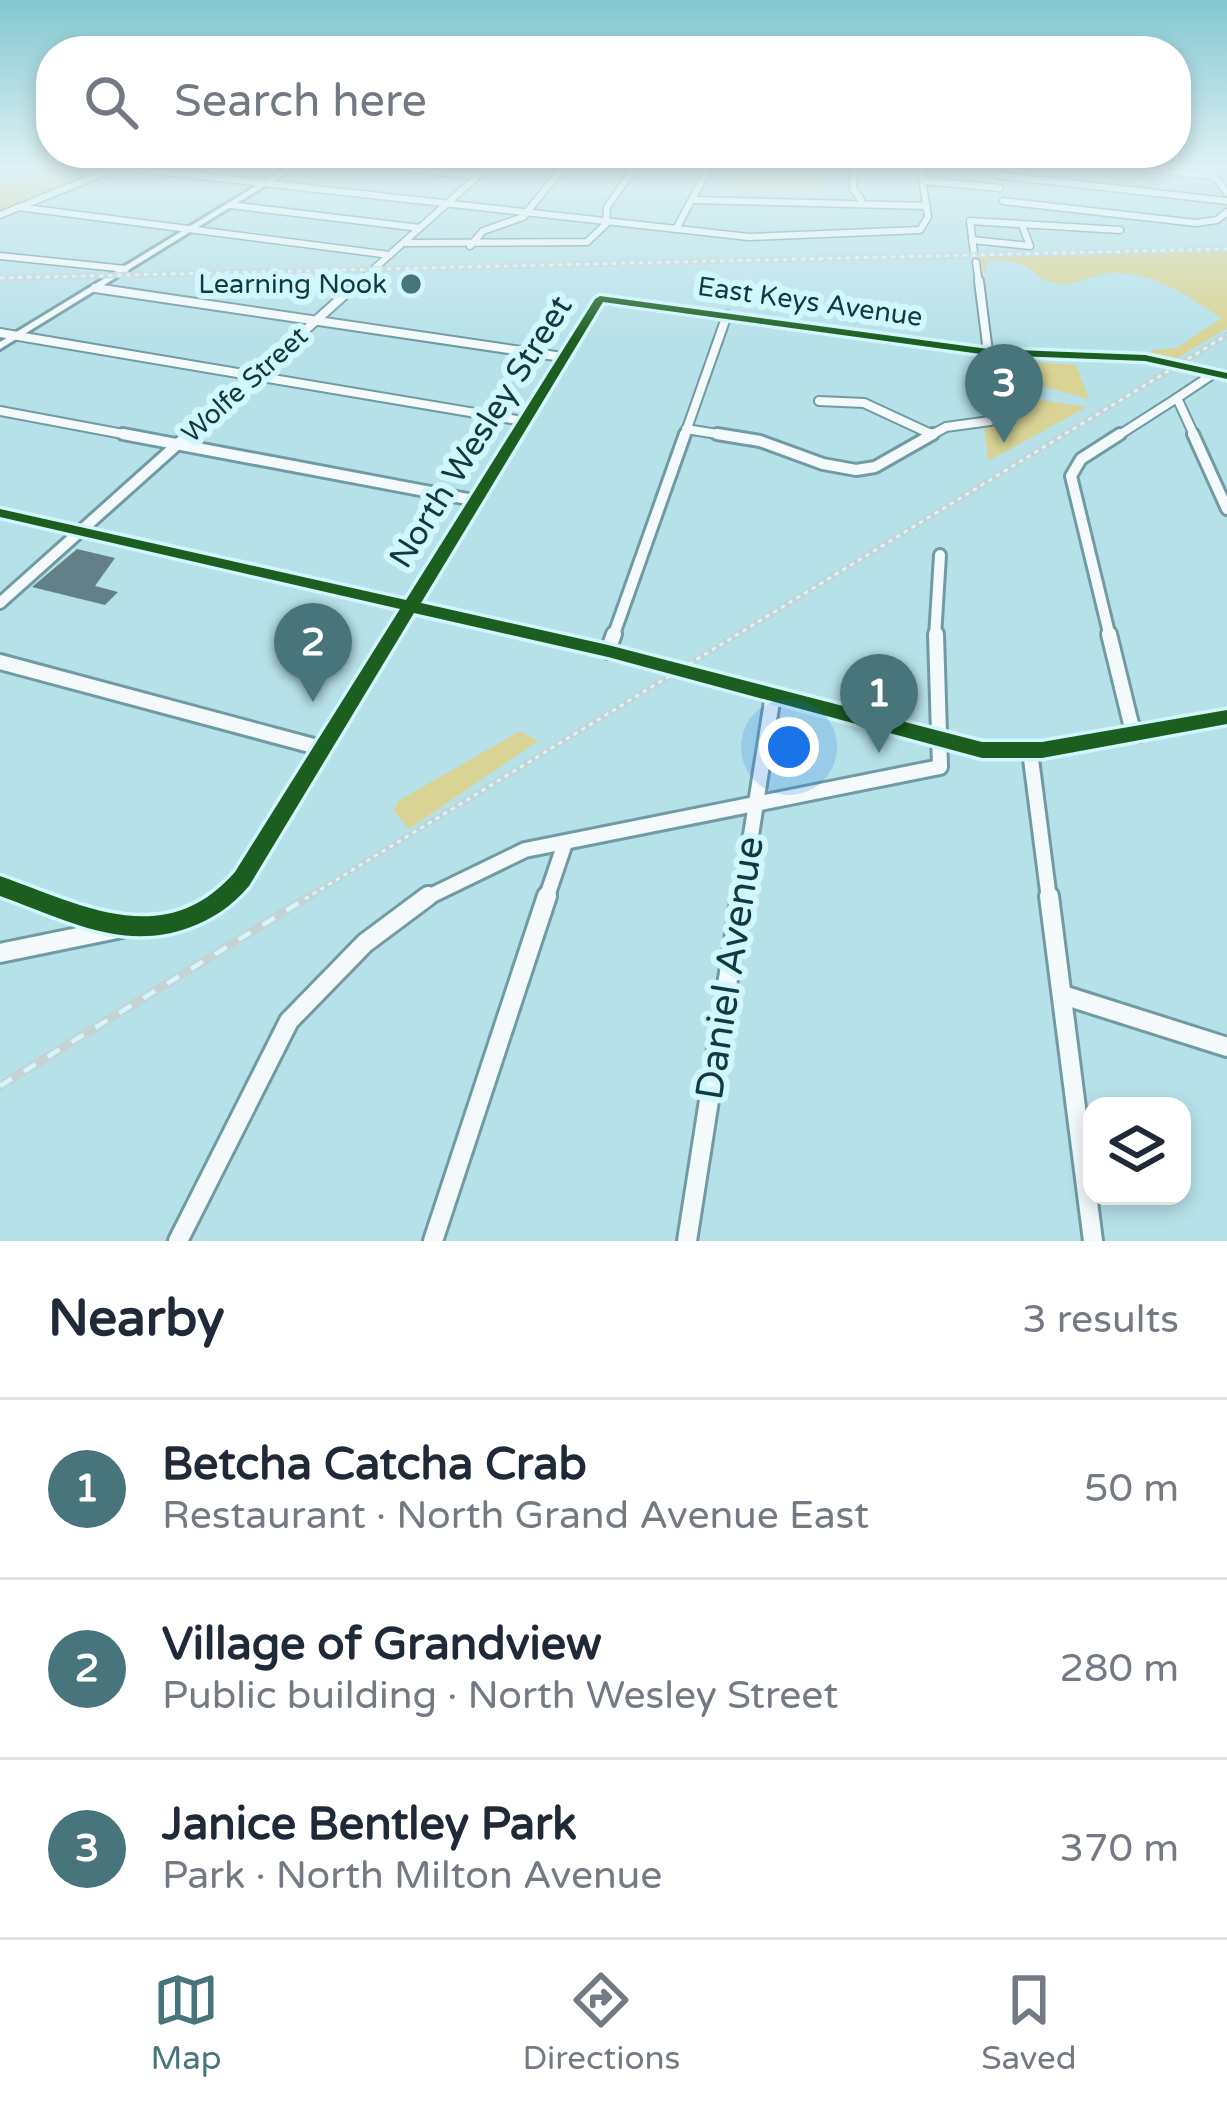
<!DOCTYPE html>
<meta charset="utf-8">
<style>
:root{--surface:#fff;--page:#f2f2f3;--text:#1f2937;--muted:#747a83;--line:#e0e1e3;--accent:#48757c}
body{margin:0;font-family:"Varela Round",sans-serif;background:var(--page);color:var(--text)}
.controls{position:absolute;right:36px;bottom:36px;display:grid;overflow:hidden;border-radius:24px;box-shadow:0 6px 18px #0003}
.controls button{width:108px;height:108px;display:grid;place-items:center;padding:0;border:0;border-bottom:3px solid var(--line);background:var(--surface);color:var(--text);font:60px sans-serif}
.you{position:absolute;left:789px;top:747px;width:42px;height:42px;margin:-30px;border:9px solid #fff;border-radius:50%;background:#1a73e8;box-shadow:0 0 0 18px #1a73e833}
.badge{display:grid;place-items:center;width:78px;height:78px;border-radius:50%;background:var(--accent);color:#fff;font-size:39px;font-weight:700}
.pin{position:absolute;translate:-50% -99px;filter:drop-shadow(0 3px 6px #0008)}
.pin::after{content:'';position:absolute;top:63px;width:42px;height:36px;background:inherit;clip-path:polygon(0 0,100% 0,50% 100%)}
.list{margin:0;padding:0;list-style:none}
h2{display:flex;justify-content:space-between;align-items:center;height:156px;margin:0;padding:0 48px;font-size:51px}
h2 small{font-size:39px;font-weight:400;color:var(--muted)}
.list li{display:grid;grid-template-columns:78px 1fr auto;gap:36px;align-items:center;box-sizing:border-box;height:180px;padding:0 48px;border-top:3px solid var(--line)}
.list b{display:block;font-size:45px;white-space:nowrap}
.list p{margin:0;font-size:39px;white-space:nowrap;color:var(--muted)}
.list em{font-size:39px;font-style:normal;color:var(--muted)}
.icon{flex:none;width:66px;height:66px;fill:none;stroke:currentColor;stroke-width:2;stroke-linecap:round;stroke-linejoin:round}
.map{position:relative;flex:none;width:1227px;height:1241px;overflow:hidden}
.search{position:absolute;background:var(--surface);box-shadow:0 6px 18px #0003;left:36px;right:36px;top:36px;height:132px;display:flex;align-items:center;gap:30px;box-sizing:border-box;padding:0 42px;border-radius:48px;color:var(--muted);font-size:45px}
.sheet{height:696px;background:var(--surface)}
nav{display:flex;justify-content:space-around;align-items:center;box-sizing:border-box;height:168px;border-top:3px solid var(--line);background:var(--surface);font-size:33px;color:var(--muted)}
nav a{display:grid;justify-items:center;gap:6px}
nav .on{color:var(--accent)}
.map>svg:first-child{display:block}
.green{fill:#d9d495}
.building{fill:#638088}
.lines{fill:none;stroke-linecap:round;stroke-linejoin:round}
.minor-far4-casing{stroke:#709ba2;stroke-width:9}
.minor-far3-casing{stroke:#709ba2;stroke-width:12}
.minor-far2-casing{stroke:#709ba2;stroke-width:16}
.minor-far1-casing{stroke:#709ba2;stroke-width:20}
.minor-casing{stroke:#709ba2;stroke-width:24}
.tertiary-casing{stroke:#709ba2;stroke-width:6}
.minor-far4{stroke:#f4fafc;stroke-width:6}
.minor-far3{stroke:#f4fafc;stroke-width:8}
.minor-far2{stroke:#f4fafc;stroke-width:10}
.minor-far1{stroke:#f4fafc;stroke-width:14}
.minor{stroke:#f4fafc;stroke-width:18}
.tertiary{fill:#f4fafc;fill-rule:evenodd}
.rail-far1-casing{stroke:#c5d3d5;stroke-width:6}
.rail-casing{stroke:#c5d3d5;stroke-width:9}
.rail-far1{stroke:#d1f6fc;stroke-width:3;stroke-dasharray:4.5;stroke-linecap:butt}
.rail{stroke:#d1f6fc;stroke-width:4.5;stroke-dasharray:14;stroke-linecap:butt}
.cycleway-casing{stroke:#d1f6fc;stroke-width:7}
.cycleway{fill:#1b5e20;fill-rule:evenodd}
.poi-dot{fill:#48757c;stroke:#d1f6fc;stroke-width:4.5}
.labels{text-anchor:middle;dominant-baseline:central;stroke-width:12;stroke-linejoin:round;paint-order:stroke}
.far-poi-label{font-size:27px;fill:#0d3b41;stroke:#d1f6fc;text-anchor:end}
.far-street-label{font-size:27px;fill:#0d3b41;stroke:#d1f6fc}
.street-label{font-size:33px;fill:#0d3b41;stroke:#d1f6fc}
.near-street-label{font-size:39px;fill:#0d3b41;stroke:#d1f6fc}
</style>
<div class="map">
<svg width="1227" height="1241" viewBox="0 0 1227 1241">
<rect width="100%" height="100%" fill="#b7e1e9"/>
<g class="green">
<polygon points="93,166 118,166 0,214 0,182"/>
<polygon points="817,166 821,191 732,192 741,170 716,167"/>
<path d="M1227 251V328L1174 360 1154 356 1152 350 1177 348 1221 318C1187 295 1152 271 1109 273 1089 275 1076 287 1055 283 1027 278 1037 257 987 261L985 274 979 257Z"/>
<polygon points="1009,360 1076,365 1089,399 1037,385"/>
<polygon points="999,394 1087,407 988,461 984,424 999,415"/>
<polygon points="520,731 538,741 409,829 394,811 398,801"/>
</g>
<polygon class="building" points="77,549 115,558 95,586 118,592 105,605 32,587"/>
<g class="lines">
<defs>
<g id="minor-far4">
<polyline points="380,166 478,176"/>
<polyline points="855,166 853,188 861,200"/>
<polyline points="1118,166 1214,176"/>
<polyline points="1207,166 1227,193"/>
<polyline points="119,167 749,237 920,230 928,217 920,166"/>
<polyline points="997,175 1227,201"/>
<polyline points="923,181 1000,188"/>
<polyline points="692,200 927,206"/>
<polyline points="1003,201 1196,223 1217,220 1227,212"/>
<polyline points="230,205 420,228"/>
<polyline points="18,207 390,255"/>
<polyline points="0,215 121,166"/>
<polyline points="676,229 710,166"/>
<polyline points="972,240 1030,246 1022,225"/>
<polyline points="405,243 587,242 606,224 607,207 636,166"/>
<polyline points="470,246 483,231 523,217 564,166"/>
<polyline points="974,253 970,221 1120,230"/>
<polyline points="0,256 126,269"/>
<polyline points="976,262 979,284"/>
<polyline points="357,284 489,166"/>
</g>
<g id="minor-far3">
<polyline points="95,288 562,357"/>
<polyline points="0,333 523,421"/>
<polyline points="819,401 864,403 933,435"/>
<polyline points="0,411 139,437"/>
<polyline points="686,429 736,437"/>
<polyline points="186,437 360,281"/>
<polyline points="515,437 600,299 988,352 1145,358 1227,376"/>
<polyline points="684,437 727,315"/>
<polyline points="928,437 946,427 990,421 988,352 979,281"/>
<polyline points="1116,437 1177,398"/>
<polyline points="1195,437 1177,398 1213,374"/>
</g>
<g id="minor-far2">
<polyline points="123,434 473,500"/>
<polyline points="717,434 760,441 823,464 856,470 875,467 933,434"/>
<polyline points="1193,434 1227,509"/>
<polyline points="0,603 189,434"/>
<polyline points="391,637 517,434"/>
<polyline points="613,637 685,434"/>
<polyline points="935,637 940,555"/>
<polyline points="1110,637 1071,476 1081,459 1120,434"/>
</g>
<g id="minor-far1">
<polyline points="1109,634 1131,724 1139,734"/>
<polyline points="608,651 614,634"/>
<polyline points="0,662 321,748"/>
<polyline points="1030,751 1049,899"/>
<polyline points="0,886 35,899"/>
<polyline points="222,899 242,879 393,634"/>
<polyline points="424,899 525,850 940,767 936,634"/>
<polyline points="546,899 565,843"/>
<polyline points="741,899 773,695"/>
</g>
<g id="minor">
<path d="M27 896C94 922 163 947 225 896"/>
<polyline points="1049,896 1093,1241"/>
<polyline points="0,953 122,928"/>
<polyline points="1063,995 1227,1047"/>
<polyline points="178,1241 289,1021 365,943 428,896"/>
<polyline points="433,1241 547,896"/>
<polyline points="687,1241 741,896"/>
</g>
<g id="tertiary">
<polygon points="289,166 297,166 0,349 0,342"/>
<polygon points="0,509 608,645 982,742 1042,742 1227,710 1227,724 1042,758 982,758 608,657 0,517"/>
</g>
</defs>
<use href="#minor-far4" class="minor-far4-casing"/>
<use href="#minor-far3" class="minor-far3-casing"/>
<use href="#minor-far2" class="minor-far2-casing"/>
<use href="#minor-far1" class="minor-far1-casing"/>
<use href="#minor" class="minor-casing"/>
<use href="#tertiary" class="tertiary-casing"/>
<use href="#minor-far4" class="minor-far4"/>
<use href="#minor-far3" class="minor-far3"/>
<use href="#minor-far2" class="minor-far2"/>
<use href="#minor-far1" class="minor-far1"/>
<use href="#minor" class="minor"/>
<use href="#tertiary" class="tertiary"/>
<defs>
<g id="rail-far1">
<polyline points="0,278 1227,249"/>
<polyline points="305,899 1227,335"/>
</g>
<polyline id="rail" points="0,1086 310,896"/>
</defs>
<use href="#rail-far1" class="rail-far1-casing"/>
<use href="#rail" class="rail-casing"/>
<use href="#rail-far1" class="rail-far1"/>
<use href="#rail" class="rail"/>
<defs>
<path id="cycleway" d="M600 296 988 349 1145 355 1227 373V379L1145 361 988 355 603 302 421 603 608 645 982 742H1042L1227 710V724L1042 758H982L608 657 414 613 249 886C232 906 213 919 188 928 122 952 62 918 0 896V876C82 905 165 952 235 872L400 609 0 517V509L406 600 595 299Z"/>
</defs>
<use href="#cycleway" class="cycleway-casing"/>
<use href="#cycleway" class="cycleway"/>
</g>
<linearGradient id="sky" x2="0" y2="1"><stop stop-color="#83c7d0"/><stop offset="0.49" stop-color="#dff2f5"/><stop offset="1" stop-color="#dff2f5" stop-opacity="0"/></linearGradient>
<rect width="1227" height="340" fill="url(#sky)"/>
<circle class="poi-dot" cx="411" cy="284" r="12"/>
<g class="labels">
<g class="far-poi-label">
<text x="387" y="284">Learning Nook</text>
</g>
<g class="far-street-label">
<text transform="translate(810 302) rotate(8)">East Keys Avenue</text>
<text transform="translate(245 385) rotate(-42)">Wolfe Street</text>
</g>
<g class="street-label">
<text transform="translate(481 432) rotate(-58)">North Wesley Street</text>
</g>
<g class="near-street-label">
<text transform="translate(730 968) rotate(-81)">Daniel Avenue</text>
</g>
</g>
</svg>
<div class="controls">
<button><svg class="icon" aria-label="layers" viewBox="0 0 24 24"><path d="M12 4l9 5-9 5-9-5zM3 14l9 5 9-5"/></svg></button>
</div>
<div class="you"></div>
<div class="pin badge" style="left:879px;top:753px">1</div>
<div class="pin badge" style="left:313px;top:702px">2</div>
<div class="pin badge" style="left:1004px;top:443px">3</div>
<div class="search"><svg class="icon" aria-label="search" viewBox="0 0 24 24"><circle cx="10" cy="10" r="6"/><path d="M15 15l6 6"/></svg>Search here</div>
</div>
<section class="sheet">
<h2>Nearby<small>3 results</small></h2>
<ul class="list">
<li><span class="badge">1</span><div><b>Betcha Catcha Crab</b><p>Restaurant · North Grand Avenue East</p></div><em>50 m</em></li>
<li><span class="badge">2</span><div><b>Village of Grandview</b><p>Public building · North Wesley Street</p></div><em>280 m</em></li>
<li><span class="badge">3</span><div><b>Janice Bentley Park</b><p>Park · North Milton Avenue</p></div><em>370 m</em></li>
</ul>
</section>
<nav>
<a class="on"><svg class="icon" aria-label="map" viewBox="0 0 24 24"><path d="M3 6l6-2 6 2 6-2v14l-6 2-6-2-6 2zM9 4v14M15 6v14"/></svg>Map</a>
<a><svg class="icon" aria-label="directions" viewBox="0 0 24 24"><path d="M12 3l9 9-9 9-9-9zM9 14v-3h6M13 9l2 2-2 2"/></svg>Directions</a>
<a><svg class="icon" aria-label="saved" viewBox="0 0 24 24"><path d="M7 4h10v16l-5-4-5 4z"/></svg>Saved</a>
</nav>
